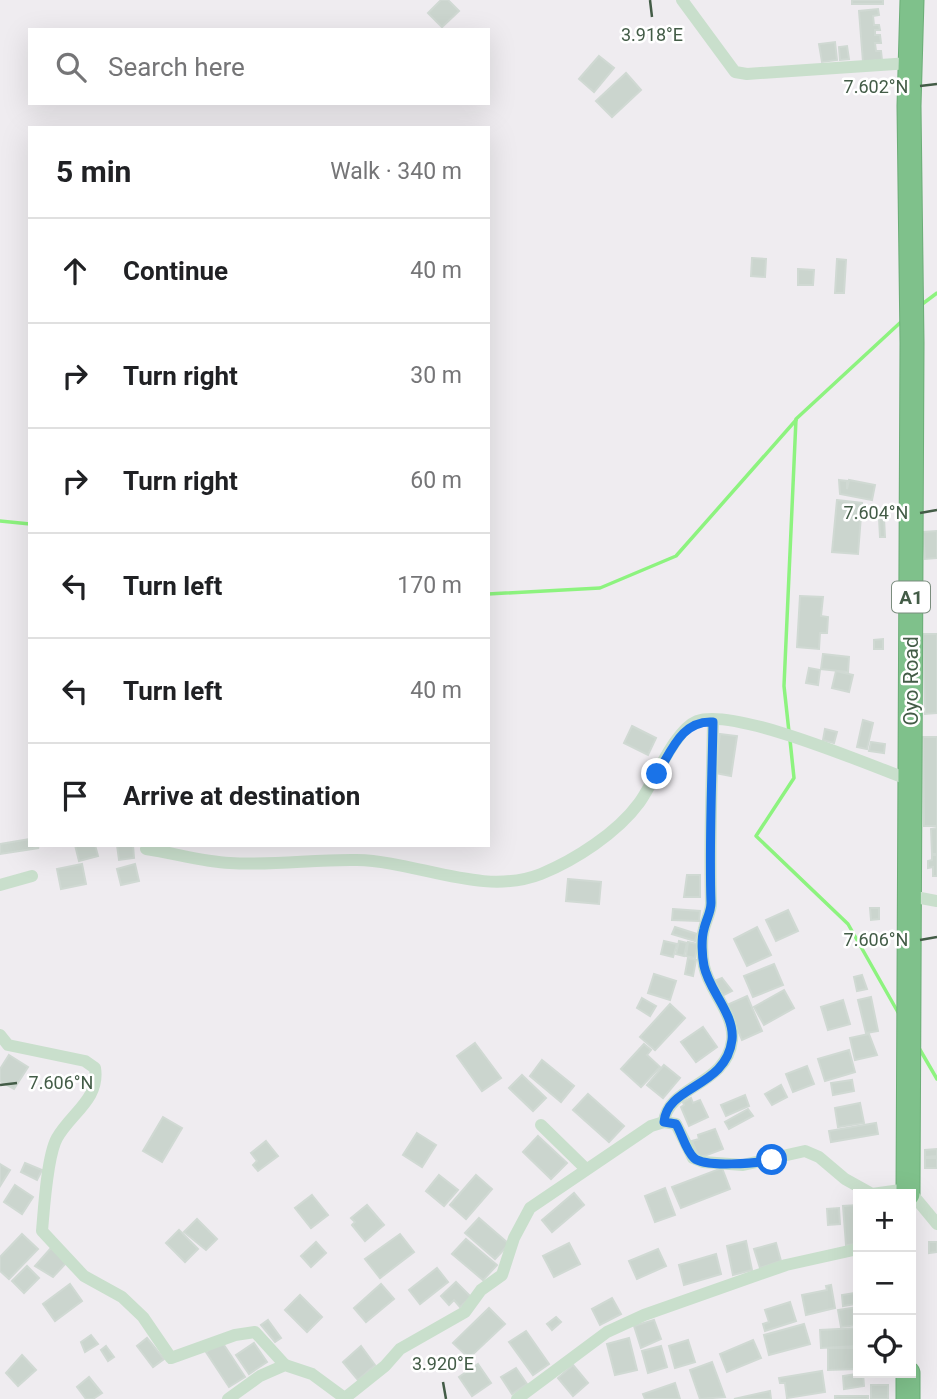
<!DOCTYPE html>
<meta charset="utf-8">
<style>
:root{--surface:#fff;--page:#f2f2f2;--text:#202124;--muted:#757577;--line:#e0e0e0}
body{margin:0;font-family:Roboto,sans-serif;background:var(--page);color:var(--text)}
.controls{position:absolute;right:21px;bottom:21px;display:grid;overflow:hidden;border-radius:0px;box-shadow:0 7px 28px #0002}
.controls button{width:63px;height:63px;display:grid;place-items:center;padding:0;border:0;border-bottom:2px solid var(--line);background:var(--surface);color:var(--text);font:35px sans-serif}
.stop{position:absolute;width:21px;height:21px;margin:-16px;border:5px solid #1a73e8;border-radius:50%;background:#fff}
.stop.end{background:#1a73e8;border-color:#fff;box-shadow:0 2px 7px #0008}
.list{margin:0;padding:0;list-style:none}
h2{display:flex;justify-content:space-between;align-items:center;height:91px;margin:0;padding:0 28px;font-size:30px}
h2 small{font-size:23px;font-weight:400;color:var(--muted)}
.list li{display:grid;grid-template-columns:46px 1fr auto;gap:21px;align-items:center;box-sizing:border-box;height:105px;padding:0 28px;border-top:2px solid var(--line)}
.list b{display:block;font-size:26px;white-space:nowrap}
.list em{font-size:23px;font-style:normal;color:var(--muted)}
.icon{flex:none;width:38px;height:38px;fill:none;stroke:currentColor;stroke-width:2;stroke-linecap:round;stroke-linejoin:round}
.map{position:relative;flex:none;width:937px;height:1399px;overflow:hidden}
.search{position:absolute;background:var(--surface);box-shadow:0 7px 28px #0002;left:28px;top:28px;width:462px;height:77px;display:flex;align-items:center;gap:18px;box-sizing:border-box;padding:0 24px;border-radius:0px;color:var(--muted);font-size:26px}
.panel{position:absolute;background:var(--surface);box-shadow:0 7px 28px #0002;left:28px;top:126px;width:462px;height:721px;border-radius:0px}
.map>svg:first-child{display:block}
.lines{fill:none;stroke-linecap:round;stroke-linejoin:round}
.stream{stroke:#8df37f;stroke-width:3.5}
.building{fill:#cbd5ce;stroke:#d0d9d3;stroke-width:2}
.highway-casing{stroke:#6bad77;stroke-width:25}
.street{stroke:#c9dfcc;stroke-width:12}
.highway{stroke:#7fc18b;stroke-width:23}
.route{stroke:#1a73e8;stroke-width:9}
.ticks{fill:none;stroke:#435c47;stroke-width:2.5}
.labels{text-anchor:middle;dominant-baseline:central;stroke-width:5;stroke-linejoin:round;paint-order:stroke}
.shield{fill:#fff;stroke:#7b8d7e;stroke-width:2}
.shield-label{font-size:19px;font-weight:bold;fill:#435c47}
.street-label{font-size:21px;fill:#435c47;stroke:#fff}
.ticks-label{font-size:18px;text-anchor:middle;fill:#435c47;stroke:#fff;stroke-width:5;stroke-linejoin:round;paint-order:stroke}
</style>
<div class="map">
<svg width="937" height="1399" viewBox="0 0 937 1399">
<rect width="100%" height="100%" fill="#efecf0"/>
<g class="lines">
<g class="stream">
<polyline points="921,305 937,293"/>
<polyline points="0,521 30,524"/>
<polyline points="488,594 600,588 676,556 796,420"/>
<polyline points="789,732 784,686 796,419 902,321"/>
<polyline points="790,740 794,778 756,836 848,924 899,1014"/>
<polyline points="919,1048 937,1079"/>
</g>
</g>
<g class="building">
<polygon points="441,0 448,0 459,11 442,27 428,13"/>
<rect x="852" y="0" width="31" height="4"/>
<polygon points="878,9 879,15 873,16 874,25 879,25 880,30 875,30 875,35 880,35 881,43 875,43 876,51 881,51 882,60 863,62 859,11"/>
<polygon points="835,42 837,60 822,62 819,44"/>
<polygon points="847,46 849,59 840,60 839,47"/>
<polygon points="599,56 614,68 594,92 579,79"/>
<polygon points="626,73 641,90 612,117 596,101"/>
<polygon points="752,258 766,259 765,277 751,276"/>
<polygon points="837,259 846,260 844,293 835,293"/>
<polygon points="798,269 814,270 813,285 798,285"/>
<polygon points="839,480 847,481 847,489 849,480 875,485 872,500 840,494"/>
<polygon points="837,500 862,503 858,554 832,552"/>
<polygon points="879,518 884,518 885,537 880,537"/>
<polygon points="937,531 937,558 925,559 923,532"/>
<polygon points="800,596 823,597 821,616 828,617 827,633 820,633 819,649 797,647"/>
<polygon points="923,634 937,634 937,713 925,714"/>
<polygon points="883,639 883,649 874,649 874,640"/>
<polygon points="823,654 849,657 848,672 821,669"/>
<polygon points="809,668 820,670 818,685 806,683"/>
<polygon points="836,671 853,675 849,692 832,688"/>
<polygon points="863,720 873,723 867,749 857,747"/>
<polygon points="632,726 656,738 648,755 624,743"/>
<polygon points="825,729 837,732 834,743 823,740"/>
<polygon points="720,734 737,736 731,776 715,773"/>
<polygon points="923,737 937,737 937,826 924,826"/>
<polygon points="871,742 885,744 884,753 869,751"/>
<polygon points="937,828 937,854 932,854 931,829"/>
<polygon points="30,839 30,845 39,848 0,854 0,844"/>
<polygon points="75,845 95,845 98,856 79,861"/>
<polygon points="117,845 133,845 134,858 119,860"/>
<polygon points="932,855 937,855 937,876 933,876 933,867 928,868 928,861 932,860"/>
<polygon points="82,864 86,884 61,889 57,869"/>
<polygon points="135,864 139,881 121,885 117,869"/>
<polygon points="687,875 700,875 700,897 684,897"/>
<polygon points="568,879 601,882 599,904 566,901"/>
<polygon points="870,908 879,908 879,919 871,920"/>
<polygon points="673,909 700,911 699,921 672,920"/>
<polygon points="788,910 798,931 776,941 766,920"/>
<polygon points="675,927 697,934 695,941 672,934"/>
<polygon points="757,927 771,955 747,966 734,939"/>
<polygon points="664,941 677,944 673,957 661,954"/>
<polygon points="679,941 687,943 684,956 676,954"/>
<polygon points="688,942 698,944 695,958 686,956"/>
<polygon points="688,958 696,960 693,976 685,974"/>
<polygon points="774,964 783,985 753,997 744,976"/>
<polygon points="654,974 676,981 670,1000 648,993"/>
<polygon points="862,975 867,989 857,991 854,977"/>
<polygon points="722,978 732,991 720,997 712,982"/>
<polygon points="784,990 794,1008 764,1025 754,1007"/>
<polygon points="747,996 762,1031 742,1040 727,1005"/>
<polygon points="871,997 878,1031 866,1033 858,1000"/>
<polygon points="642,998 656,1006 650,1016 637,1008"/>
<polygon points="843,1000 850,1024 828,1030 821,1007"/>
<polygon points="670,1004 685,1018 655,1050 640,1037"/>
<polygon points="703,1027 717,1047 696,1062 681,1042"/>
<polygon points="869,1034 877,1055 855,1060 850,1038"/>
<polygon points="475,1043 501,1078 482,1091 457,1056"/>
<polygon points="644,1044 651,1050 647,1055 660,1067 641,1087 621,1069"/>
<polygon points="849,1050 855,1072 825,1081 818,1059"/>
<polygon points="9,1055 28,1067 14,1089 0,1081 0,1069"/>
<polygon points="542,1060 574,1086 561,1102 530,1076"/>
<polygon points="664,1065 680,1078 663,1098 647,1085"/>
<polygon points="807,1066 814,1084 793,1092 786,1074"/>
<polygon points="522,1075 546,1098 533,1111 509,1088"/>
<polygon points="852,1080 854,1091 833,1095 831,1083"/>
<polygon points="781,1085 787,1097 772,1105 765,1094"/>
<polygon points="588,1094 624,1126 609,1142 573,1110"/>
<polygon points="745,1095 749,1106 726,1116 721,1105"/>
<polygon points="691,1098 693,1103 700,1100 708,1117 689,1126 681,1107 684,1105 683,1102"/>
<polygon points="860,1103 864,1123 838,1127 835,1108"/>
<polygon points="748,1109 753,1116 729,1129 725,1122"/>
<polygon points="163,1117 182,1128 162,1162 143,1151"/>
<polygon points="876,1123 878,1134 831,1142 829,1131"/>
<polygon points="715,1129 723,1149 699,1158 692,1141 699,1139 698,1135"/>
<polygon points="417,1133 436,1145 422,1167 403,1155"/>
<polygon points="538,1136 567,1163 551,1179 523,1152"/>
<polygon points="266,1141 278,1156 258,1171 253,1165 257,1161 251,1153"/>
<polygon points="937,1149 937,1156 925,1157 925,1150"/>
<rect x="925" y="1158" width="12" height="10"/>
<polygon points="25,1163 42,1170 37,1180 21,1172"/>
<polygon points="0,1164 10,1170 0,1186"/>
<polygon points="722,1168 730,1189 681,1208 672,1187"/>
<polygon points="439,1175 458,1190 444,1206 426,1191"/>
<polygon points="476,1175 492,1189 466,1219 450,1205"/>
<polygon points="15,1185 33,1197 22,1214 4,1202"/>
<polygon points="665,1188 675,1215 655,1222 645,1196"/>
<polygon points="574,1193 584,1205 552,1232 542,1220"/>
<polygon points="312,1195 328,1215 311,1228 295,1208"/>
<polygon points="367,1205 384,1225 365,1241 352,1225 355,1222 351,1218"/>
<polygon points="858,1205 858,1244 846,1245 843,1206"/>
<polygon points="839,1208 840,1224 828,1225 827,1209"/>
<polygon points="479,1218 509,1244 495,1259 465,1233"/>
<polygon points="197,1219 217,1239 206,1250 184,1232"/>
<polygon points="179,1230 198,1249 185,1262 166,1243"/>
<polygon points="22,1234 38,1249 9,1279 0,1271 0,1257"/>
<polygon points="400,1234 414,1252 380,1278 365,1259"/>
<polygon points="466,1239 497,1265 483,1280 452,1254"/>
<polygon points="746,1241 752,1270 733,1275 727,1246"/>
<polygon points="316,1242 326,1253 311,1267 301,1256"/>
<polygon points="929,1242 937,1242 937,1252 929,1253"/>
<polygon points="569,1243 580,1264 554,1277 543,1256"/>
<polygon points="776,1243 781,1261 760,1268 754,1249"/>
<polygon points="51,1248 67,1262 53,1277 35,1266"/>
<polygon points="658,1249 666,1266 637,1279 629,1261"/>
<polygon points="716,1254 721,1274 684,1285 679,1265"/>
<polygon points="27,1266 39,1278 24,1293 12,1281"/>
<polygon points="437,1268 448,1282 420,1304 409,1290"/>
<polygon points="456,1282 471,1297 460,1307 454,1300 449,1305 441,1296"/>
<polygon points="70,1284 82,1301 55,1321 43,1304"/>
<polygon points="381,1284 394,1299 366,1322 354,1308"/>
<polygon points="831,1285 835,1308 806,1315 802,1295 827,1290 826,1286"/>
<polygon points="855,1293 856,1304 843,1306 842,1295"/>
<polygon points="300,1295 322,1317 307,1332 285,1310"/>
<polygon points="612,1298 621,1314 600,1325 592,1309"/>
<polygon points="790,1302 796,1321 765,1331 763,1324 769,1322 765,1310"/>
<polygon points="858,1307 858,1325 841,1327 838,1310"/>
<polygon points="489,1308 505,1324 469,1358 453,1343"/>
<polygon points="556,1317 561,1322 552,1330 547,1324"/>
<polygon points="268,1320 281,1338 275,1342 261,1325"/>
<polygon points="654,1320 661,1339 641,1348 634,1326"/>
<polygon points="804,1324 810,1344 769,1355 764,1335"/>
<polygon points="858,1328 858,1346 821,1348 820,1330"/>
<polygon points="526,1331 549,1364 533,1375 509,1342"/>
<polygon points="91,1335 98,1344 85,1352 81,1342"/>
<polygon points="147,1338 164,1359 153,1367 137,1346"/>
<polygon points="629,1338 637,1370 615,1375 607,1344"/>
<polygon points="688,1340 695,1362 675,1368 669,1346"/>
<polygon points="753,1340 761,1358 727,1372 720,1354"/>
<polygon points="222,1342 245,1377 229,1387 206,1352"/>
<polygon points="254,1343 267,1362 249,1374 236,1355"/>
<polygon points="106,1346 114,1357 108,1361 101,1350"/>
<polygon points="361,1346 375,1365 358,1380 343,1362"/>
<polygon points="661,1346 667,1367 648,1373 642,1351"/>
<polygon points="828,1348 858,1348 858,1369 828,1370"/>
<polygon points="22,1355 36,1370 18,1386 6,1373"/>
<polygon points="712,1362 725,1397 700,1399 690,1370"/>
<polygon points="478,1364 491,1383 472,1396 459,1377"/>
<polygon points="573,1365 588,1383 573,1396 558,1378"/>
<polygon points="516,1368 527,1384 512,1394 501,1377"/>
<polygon points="822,1371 825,1392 787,1398 785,1383 780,1383 779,1378"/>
<polygon points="863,1373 864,1386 844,1389 843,1376"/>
<polygon points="89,1377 102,1393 93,1399 86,1399 77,1387"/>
<polygon points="675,1383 680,1399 645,1399 643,1394"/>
<rect x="871" y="1385" width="17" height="14"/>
<polygon points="770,1391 771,1399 734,1399"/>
<rect x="835" y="1396" width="33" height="3"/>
</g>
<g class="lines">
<defs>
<g id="highway">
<polyline points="908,1194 912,343 909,106 912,0"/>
<polyline points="908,1373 908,1399"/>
</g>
</defs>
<use href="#highway" class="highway-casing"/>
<g class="street">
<polyline points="682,0 735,72 747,74 910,63"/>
<path d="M146 849C174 853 203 862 230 863 273 866 315 859 357 860 417 861 482 897 541 874 575 860 617 833 639 803 654 783 674 730 697 721 735 707 869 765 910 780"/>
<polyline points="0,885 32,876"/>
<polyline points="910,896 937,901"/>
<path d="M0 1035 8 1045 85 1061 95 1068C100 1099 71 1113 57 1138 47 1156 44 1209 42 1231L84 1276 122 1297 143 1317 171 1358 235 1335 255 1332 285 1365"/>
<path d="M664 1122C668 1085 727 1086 732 1040 735 1014 709 991 704 966 702 956 701 939 704 929 706 920 711 912 711 903 709 843 712 782 713 722"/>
<polyline points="541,1125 586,1169"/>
<polyline points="345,1398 385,1366 400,1349 465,1312 481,1290 502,1275 514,1238 530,1208 651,1126 664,1122 676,1124 693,1158 703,1162 743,1165 805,1151 819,1157 845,1179 872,1194 908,1189 937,1224"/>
<polyline points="228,1399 260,1376 285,1365 312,1374 346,1399"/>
<polyline points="517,1399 607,1332 644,1315 786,1265 858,1249"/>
</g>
<use href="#highway" class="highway"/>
</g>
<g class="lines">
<path class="route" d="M657 774C672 750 682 720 713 722 712 782 709 843 711 903 711 912 706 920 704 929 701 939 702 956 704 966 709 991 735 1014 732 1040 726 1088 667 1085 664 1122L676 1124C682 1134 686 1151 694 1158 705 1168 757 1163 772 1160"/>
</g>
<path class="ticks" d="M650 0 652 17M920 86 937 84M920 513 937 510M920 940 937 937M0 1085 17 1083M443 1382 446 1399"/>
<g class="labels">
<rect class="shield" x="892" y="581.5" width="38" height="31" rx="5"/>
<g class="shield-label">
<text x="911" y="597">A1</text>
</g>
<g class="street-label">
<text transform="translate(911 681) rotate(-90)">Oyo Road</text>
</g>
</g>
<g class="ticks-label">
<text x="652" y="41">3.918°E</text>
<text x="876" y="93">7.602°N</text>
<text x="876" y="519">7.604°N</text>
<text x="876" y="946">7.606°N</text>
<text x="61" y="1089">7.606°N</text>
<text x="443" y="1370">3.920°E</text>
</g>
</svg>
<div class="controls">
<button>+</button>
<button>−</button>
<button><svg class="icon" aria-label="locate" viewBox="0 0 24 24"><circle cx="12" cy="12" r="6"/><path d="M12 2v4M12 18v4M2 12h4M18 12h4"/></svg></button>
</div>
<div class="stop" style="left:772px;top:1160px"></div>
<div class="stop end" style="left:657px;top:774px"></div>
<div class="search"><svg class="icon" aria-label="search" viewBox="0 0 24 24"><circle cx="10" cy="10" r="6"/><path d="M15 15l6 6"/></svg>Search here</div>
<section class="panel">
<h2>5 min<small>Walk · 340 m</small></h2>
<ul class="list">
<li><svg class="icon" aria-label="ahead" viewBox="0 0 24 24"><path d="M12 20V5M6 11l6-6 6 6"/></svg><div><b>Continue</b></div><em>40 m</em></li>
<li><svg class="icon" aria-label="right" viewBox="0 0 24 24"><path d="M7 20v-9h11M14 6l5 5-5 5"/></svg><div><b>Turn right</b></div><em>30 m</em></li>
<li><svg class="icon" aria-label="right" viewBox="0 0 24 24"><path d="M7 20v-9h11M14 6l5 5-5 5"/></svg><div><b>Turn right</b></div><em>60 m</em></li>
<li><svg class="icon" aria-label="left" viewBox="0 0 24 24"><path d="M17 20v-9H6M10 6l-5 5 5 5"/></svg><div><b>Turn left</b></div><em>170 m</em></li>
<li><svg class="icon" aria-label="left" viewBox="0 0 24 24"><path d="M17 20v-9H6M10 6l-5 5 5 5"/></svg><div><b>Turn left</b></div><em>40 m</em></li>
<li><svg class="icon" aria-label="arrive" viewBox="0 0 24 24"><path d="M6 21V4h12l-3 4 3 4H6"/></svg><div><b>Arrive at destination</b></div></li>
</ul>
</section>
</div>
